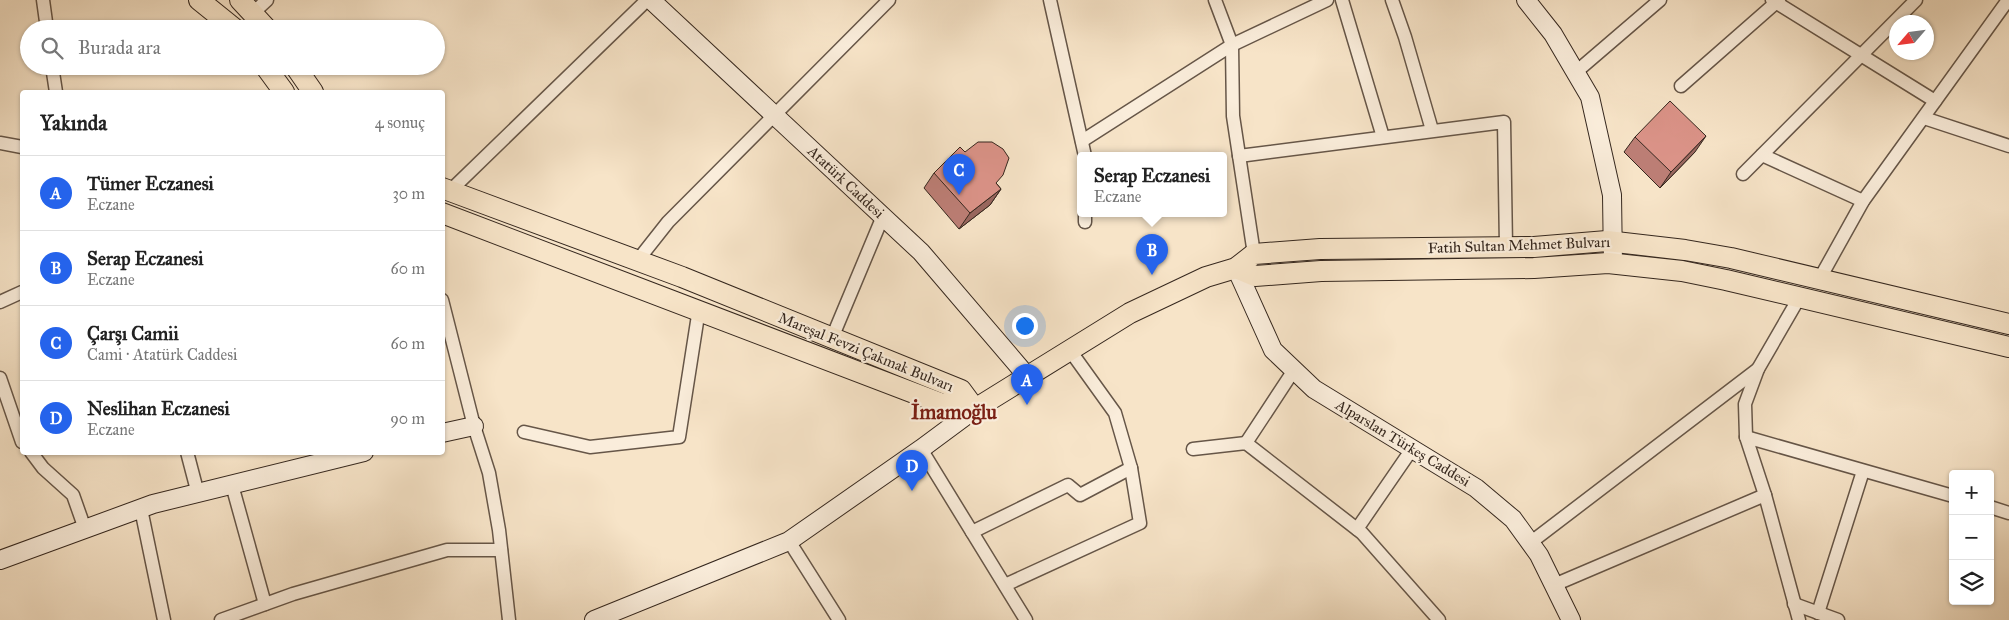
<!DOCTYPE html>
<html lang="tr">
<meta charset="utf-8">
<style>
:root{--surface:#fff;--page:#f2f2f2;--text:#222;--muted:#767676;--line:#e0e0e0;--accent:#2563eb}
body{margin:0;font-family:"IM FELL Great Primer",serif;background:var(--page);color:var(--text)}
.controls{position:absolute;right:15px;bottom:15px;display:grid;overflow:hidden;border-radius:5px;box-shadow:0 1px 4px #0004}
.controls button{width:45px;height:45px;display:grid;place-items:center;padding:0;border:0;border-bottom:1px solid var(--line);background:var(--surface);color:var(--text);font:25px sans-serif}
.compass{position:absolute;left:1889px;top:15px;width:45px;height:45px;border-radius:50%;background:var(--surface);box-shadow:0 1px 4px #0004;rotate:242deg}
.you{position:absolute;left:1024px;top:325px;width:18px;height:18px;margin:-12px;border:4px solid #fff;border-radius:50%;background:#1a73e8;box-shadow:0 0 0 8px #1a73e833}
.badge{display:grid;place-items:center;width:32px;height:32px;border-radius:50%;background:var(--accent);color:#fff;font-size:16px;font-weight:700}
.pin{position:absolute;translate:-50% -41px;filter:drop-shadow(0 1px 2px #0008)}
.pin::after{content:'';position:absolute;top:26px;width:18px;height:15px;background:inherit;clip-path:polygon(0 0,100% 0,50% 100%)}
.popup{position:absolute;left:1077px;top:152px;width:150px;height:65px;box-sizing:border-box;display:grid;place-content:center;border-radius:5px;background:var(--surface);filter:drop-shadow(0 1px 4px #0005);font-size:16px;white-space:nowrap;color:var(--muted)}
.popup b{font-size:19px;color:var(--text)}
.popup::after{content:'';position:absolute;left:50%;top:100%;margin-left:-10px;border:10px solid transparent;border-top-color:var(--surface)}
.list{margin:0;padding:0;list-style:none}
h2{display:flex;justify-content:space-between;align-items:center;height:65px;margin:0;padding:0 20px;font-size:21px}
h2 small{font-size:16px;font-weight:400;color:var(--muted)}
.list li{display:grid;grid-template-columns:32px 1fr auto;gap:15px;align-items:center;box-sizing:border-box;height:75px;padding:0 20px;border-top:1px solid var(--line)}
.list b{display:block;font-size:19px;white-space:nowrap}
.list p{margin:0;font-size:16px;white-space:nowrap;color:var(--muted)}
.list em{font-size:16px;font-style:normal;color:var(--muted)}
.icon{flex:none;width:28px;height:28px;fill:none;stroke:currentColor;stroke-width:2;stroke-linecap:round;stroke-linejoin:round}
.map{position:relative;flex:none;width:2009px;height:620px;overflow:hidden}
.search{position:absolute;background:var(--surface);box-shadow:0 1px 4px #0004;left:20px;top:20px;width:425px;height:55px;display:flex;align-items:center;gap:12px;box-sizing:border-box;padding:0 18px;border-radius:28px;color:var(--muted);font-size:19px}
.panel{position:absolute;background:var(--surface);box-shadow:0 1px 4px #0004;left:20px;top:90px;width:425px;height:365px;border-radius:5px}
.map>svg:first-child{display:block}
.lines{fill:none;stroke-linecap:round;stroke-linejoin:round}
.street-casing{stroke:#665648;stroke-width:15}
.secondary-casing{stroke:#35271e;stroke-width:20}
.primary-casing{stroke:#35271e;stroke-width:22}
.street{stroke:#faeddb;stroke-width:12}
.secondary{stroke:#faeddb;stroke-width:18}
.primary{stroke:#f7e4c8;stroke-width:20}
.wall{fill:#bc7e75;stroke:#35271e}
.shaded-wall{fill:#99675f;stroke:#35271e}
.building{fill:#db9388;stroke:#35271e}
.labels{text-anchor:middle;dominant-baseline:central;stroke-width:4.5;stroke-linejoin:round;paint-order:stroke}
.street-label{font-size:15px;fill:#35271e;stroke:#faeddb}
.district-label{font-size:20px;font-weight:bold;fill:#7a1f14;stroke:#faeddb}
</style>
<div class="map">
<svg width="2009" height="620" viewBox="0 0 2009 620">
<rect width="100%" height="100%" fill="#f7e4c8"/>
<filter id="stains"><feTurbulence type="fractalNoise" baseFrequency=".004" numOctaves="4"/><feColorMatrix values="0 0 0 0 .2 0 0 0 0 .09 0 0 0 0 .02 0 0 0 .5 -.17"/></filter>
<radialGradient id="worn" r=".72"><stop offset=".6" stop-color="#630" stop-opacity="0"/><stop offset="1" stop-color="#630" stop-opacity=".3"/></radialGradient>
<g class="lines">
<defs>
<g id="street">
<polyline points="43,0 47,29"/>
<polyline points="1050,0 1085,156"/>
<polyline points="1215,0 1232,45 1233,116 1254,254"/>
<polyline points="1342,0 1383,137"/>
<polyline points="1392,0 1405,37 1432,130"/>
<polyline points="1772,0 1935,101"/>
<polyline points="253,13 267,0"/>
<polyline points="52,66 56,92"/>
<polyline points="1576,72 1660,0"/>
<polyline points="1681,86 1779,0"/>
<polyline points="1924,118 2009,146"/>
<polyline points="1082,141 1232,45 1327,0"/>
<polyline points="0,143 22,147"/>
<polyline points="1762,155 1863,201"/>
<polyline points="1239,156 1504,122 1506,247"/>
<polyline points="1743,174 1916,0"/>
<polyline points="450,191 647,0"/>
<polyline points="1085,222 1085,214"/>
<polyline points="638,260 668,222 889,0"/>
<polyline points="1819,280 1863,201 2008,0"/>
<polyline points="1799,298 1758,369 1745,404 1746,437 1765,495 1799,620"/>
<polyline points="442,300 474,426 489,473 499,530 509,620"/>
<polyline points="0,302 22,292"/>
<polyline points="832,338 883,216"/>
<polyline points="0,378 22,442"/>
<polyline points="524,432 590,447 679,437 699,309"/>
<polyline points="1746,437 1953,496"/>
<polyline points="1246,443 1294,370"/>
<polyline points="921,449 1026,620"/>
<polyline points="1193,449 1246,443 1362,533 1439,620"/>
<polyline points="31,452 43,468 73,495 85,529"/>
<polyline points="187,452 198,494"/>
<polyline points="232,485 265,604"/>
<polyline points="1990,507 2009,513"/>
<polyline points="141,509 164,620"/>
<polyline points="1357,529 1412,449"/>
<polyline points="972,532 1068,485 1080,495 1131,468"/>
<polyline points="789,541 839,620"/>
<polyline points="1530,543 1758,369"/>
<polyline points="1005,585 1140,523 1131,468 1115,413 1069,349"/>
<polyline points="1554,585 1765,495"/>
<polyline points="1794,604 1838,620"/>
<polyline points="1818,613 1863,471"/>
<polyline points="221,620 293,594 447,550 501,550"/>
</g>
<g id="secondary">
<polyline points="651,0 921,252 1027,376"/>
<polyline points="1526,0 1553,34 1590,97 1612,195 1613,264"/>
<polyline points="1236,268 1273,350 1314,389 1476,488 1513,519 1539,555 1571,620"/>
<polyline points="442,433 474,426"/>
<polyline points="0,560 153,504 364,452"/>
<polyline points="594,620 789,541 921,449 975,409"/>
</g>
<g id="primary">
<polyline points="199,0 235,29"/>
<polyline points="240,0 267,29"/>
<polyline points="265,66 284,92"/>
<polyline points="295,66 313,92"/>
<polyline points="442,188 682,277 961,390 975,409"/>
<polyline points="442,213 940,403 975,409"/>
<polyline points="1236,268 1255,276 1321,271 1534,268 1608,263 1682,271 1726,280 2009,347"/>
<polyline points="975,409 1130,313 1206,277 1236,268 1254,254 1320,249 1534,247 1607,241 1685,250 1731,258 2009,324"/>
</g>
</defs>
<use href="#street" class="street-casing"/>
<use href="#secondary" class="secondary-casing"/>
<use href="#primary" class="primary-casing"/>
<use href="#street" class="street"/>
<use href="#secondary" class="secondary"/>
<use href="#primary" class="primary"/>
</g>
<g class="wall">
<polygon points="1635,137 1695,152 1660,188 1624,152"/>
<polygon points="965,152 997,184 1001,189 990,205 959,229 924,188 934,173"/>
</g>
<g class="shaded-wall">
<polygon points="1706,136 1695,152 1660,188 1671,172"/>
<polygon points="1001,189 990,205 959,229 970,213"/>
</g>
<g class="building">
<polygon points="1670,101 1706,136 1671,172 1635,137"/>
<polygon points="978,142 992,142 1003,149 1009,158 1003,175 996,183 1001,189 970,213 934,173 960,147 965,152"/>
</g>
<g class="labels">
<g class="street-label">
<text transform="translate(846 182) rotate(43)">Atatürk Caddesi</text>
<text transform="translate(1519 245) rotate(-2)">Fatih Sultan Mehmet Bulvarı</text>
<text transform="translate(866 352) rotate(22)">Mareşal Fevzi Çakmak Bulvarı</text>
<text transform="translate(1403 443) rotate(31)">Alparslan Türkeş Caddesi</text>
</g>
<g class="district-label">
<text x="954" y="412">İmamoğlu</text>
</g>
</g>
<rect width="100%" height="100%" filter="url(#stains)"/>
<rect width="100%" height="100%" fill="url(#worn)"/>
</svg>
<div class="controls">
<button>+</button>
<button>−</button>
<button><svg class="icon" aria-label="layers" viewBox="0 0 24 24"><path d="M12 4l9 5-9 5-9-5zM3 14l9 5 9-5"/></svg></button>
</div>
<svg class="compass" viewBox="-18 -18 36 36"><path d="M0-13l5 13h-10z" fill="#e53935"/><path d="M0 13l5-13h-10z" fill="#767676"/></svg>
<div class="you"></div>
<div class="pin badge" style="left:1027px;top:405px">A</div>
<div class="pin badge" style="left:1152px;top:275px">B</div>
<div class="popup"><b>Serap Eczanesi</b>Eczane</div>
<div class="pin badge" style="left:959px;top:195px">C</div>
<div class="pin badge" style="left:912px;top:491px">D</div>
<div class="search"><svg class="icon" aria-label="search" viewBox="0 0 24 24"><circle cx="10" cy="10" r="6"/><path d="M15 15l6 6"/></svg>Burada ara</div>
<section class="panel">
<h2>Yakında<small>4 sonuç</small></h2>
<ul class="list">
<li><span class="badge">A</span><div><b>Tümer Eczanesi</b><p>Eczane</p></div><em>30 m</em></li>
<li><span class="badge">B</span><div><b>Serap Eczanesi</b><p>Eczane</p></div><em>60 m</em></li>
<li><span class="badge">C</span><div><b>Çarşı Camii</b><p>Cami · Atatürk Caddesi</p></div><em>60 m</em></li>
<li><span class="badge">D</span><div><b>Neslihan Eczanesi</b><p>Eczane</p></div><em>90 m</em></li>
</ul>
</section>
</div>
